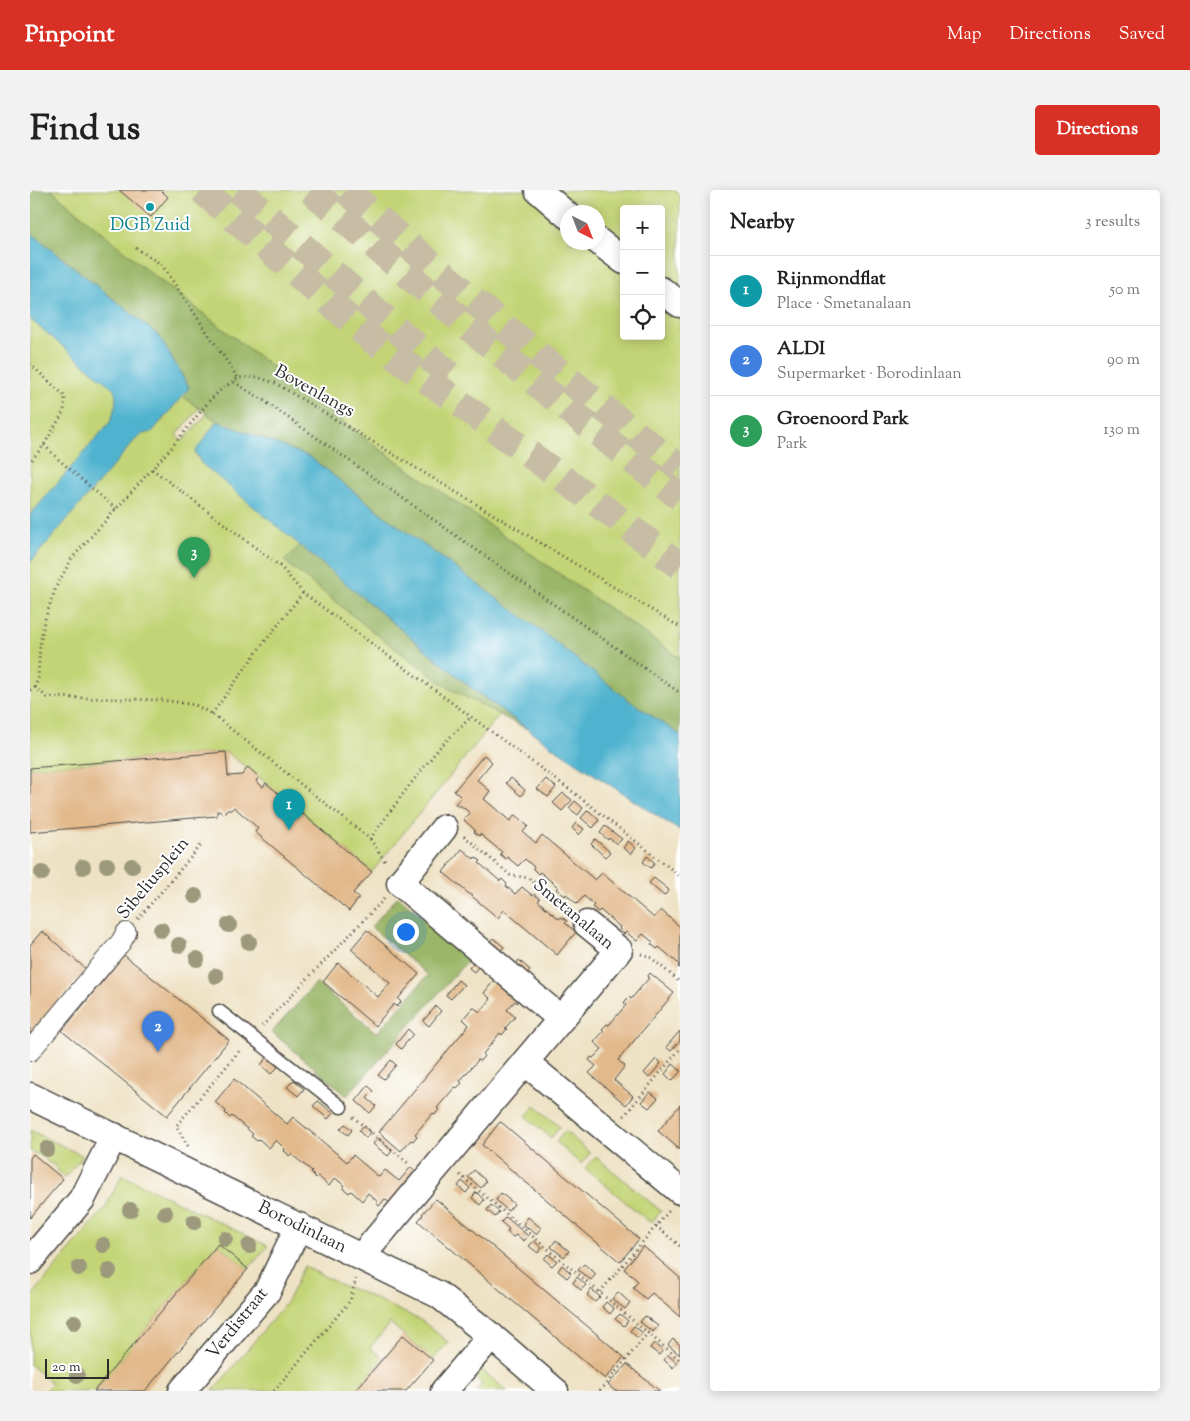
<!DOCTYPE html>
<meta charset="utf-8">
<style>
:root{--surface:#fff;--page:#f2f2f2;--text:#222;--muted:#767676;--line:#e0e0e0;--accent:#d93025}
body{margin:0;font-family:"Sorts Mill Goudy",serif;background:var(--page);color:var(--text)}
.controls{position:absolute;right:15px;top:15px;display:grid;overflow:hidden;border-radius:5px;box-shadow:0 2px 12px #0003}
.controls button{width:45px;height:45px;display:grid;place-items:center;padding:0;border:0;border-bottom:1px solid var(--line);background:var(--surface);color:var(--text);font:25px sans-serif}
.compass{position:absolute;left:530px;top:15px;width:45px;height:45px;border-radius:50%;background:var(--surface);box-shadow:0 2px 12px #0003;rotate:138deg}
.scale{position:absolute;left:15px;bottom:12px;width:64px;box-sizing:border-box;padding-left:5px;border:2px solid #2b2b2b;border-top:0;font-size:14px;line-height:18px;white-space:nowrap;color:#2b2b2b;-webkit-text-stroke:4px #fff;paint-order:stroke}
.you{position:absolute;left:375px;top:741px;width:18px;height:18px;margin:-12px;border:4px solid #fff;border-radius:50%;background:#1a73e8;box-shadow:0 0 0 8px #1a73e833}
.badge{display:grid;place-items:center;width:32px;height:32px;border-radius:50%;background:var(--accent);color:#fff;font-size:16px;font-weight:700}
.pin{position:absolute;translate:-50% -41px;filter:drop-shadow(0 1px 2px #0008)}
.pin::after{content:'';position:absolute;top:26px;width:18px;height:15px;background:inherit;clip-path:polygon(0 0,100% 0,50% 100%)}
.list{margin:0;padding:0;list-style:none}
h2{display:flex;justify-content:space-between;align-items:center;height:65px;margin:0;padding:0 20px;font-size:21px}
h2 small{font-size:16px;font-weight:400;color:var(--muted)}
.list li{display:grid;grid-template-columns:32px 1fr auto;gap:15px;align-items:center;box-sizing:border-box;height:70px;padding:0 20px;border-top:1px solid var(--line)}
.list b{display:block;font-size:19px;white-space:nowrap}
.list p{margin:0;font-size:16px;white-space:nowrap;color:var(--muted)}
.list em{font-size:16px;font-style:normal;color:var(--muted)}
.icon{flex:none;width:28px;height:28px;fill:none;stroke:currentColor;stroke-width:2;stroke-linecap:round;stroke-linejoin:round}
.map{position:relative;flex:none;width:650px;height:1201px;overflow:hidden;border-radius:5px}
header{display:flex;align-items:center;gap:30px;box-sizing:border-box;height:70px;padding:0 25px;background:var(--accent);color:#fff}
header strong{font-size:24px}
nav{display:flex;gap:28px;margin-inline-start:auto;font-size:18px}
.intro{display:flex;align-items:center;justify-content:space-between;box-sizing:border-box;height:120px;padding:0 30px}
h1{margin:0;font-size:35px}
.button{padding:12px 22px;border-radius:5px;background:var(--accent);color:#fff;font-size:18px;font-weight:700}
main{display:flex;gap:30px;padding:0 30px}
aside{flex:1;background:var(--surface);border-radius:5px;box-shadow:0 2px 12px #0003}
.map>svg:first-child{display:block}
.green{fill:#c3d476;stroke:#778050;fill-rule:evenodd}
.forest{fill:#9ab667;stroke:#627049}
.water{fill:#50b3cf;stroke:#3e6f7d}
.building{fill:#e2b98b}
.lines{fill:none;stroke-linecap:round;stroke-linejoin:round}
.motorway-tunnel{stroke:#c7bda5;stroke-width:28;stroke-dasharray:28 14;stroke-linecap:butt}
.service-casing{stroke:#484642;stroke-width:15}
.pedestrian-casing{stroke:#484642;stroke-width:22}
.minor-casing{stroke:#484642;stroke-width:29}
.path{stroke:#484642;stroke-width:3;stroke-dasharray:1 4;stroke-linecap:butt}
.service{stroke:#fff;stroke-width:12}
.pedestrian{stroke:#fff;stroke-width:20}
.minor{stroke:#fff;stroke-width:26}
.tree{fill:#9c997c}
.culture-dot{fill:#0f9aa8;stroke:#fff;stroke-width:2}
.labels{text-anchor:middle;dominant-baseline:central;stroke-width:4;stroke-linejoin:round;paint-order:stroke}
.culture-label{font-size:18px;fill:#0d838f;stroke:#fff}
.street-label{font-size:18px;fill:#2b2b2b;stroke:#fff}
</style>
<header>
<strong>Pinpoint</strong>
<nav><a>Map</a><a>Directions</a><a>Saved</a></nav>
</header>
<div class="intro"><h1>Find us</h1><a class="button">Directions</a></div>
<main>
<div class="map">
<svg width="650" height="1201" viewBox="0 0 650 1201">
<rect width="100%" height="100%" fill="#fff"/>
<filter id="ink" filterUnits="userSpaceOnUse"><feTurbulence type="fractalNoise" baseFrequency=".02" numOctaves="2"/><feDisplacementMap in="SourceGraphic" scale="10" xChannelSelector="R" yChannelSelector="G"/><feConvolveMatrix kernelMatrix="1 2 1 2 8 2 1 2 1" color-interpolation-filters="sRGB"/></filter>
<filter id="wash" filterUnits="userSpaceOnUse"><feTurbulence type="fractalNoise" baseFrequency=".0096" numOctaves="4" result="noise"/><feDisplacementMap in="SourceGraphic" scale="20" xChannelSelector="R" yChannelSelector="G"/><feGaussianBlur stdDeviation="1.12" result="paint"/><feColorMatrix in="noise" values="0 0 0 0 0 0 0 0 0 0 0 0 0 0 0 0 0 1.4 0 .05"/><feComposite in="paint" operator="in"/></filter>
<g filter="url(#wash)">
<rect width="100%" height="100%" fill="#eee2c4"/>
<g class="green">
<path d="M21 0H645L650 6V468L341 253 123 85ZM594 19H631V146H594ZM538 22H568V52H538Z"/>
<polygon points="0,129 64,182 130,233 152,206 169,218 146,246 153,251 177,224 187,231 166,261 483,508 342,682 229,587 196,562 0,578"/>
<polygon points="505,916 530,937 521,948 496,926"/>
<polygon points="0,940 53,966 35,987 27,980 28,979 21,973 20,974 13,967 0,961"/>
<polygon points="535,941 560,963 551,974 526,952"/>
<polygon points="566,967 631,1021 623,1031 618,1031 555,978"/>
<polygon points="92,985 238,1056 218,1079 188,1054 64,1201 15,1201 22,1193 0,1175 0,1108 75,1018"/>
<polygon points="274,1076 311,1095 331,1102 392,1131 418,1152 403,1170 360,1133 340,1158 353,1168 325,1201 183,1201 256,1113 268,1090 267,1090"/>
<polygon points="452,1180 477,1201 446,1201 452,1194 445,1188"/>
</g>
<g class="forest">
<polygon points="0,0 21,0 123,85 341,253 650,468 650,545 597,509 356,327 280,267 187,231 152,206 159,197 129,146 0,42"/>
<polygon points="270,355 444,500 497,539 420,499 350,447 254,371"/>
<polygon points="368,706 439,769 317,906 242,842 286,793 347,843 398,785 341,737"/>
</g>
<g class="water">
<path d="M0 42 129 146 159 198 122 242 113 244 105 250 0 373V325L80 232C85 220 88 211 84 199L0 129Z"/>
<polygon points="187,231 280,267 356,327 506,437 597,509 650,545 650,641 521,556 444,500 171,273 165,262"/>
</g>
<g id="blocks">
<g class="building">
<polygon points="89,0 131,0 138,7 121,27"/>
<polygon points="196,562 198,586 212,585 218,577 229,587 226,591 233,597 236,593 342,682 323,703 329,708 319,721 225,642 228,638 204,617 201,620 196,620 195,623 193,624 189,621 187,621 187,626 0,642 0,578"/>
<polygon points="454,565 462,572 447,590 460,601 454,609 480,631 485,625 498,636 493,642 506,653 512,645 565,690 572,683 624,728 631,720 650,737 650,778 648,777 649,774 629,757 627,759 621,754 623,752 613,744 607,751 596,742 594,744 589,739 590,737 570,720 568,722 562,717 564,715 554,706 547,714 536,704 535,706 526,699 528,697 510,682 508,684 503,679 504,677 495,669 488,676 477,667 476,669 470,664 472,662 450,644 449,646 444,642 445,640 434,630 440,623 430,615 429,617 425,614 431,607 424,601"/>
<polygon points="481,588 495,600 491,606 476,593"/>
<polygon points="516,589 526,597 518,607 507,599"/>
<polygon points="533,603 542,610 532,621 523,613"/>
<polygon points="545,611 553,618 548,625 539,618"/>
<polygon points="558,620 569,630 563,638 551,628"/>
<polygon points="546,633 554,639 549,645 542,638"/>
<polygon points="575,636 592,649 587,654 579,648 578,650 570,643"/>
<polygon points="565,649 580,662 575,667 561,654"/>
<polygon points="598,651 606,658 601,664 593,658"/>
<polygon points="432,659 444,669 445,667 451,671 449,673 470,691 472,689 477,694 476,696 485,704 492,697 503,706 504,704 510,709 508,711 529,729 531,727 537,731 535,733 546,742 527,765 474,720 468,728 413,682"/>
<polygon points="617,666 625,673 621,678 613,672"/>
<polygon points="624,688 639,700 634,706 619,693"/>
<polygon points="406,703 421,716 417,722 402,709"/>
<polygon points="433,726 447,738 443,744 428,731"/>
<polygon points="337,740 389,784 368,809 371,812 367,817 364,814 345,836 293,792 308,773 348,807 360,793 321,759"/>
<polygon points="12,741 56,779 0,845 0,755"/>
<polygon points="463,748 474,757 468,764 457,755"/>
<polygon points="94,765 199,850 137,926 32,841"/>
<polygon points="445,770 450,775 444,782 439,778"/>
<polygon points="489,770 500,780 494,787 483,778"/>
<polygon points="620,783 644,803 588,870 595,876 584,890 603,906 596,915 559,883 566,876 559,870 561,867 563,868 572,859 564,852 574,841 572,839 577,834 579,835 596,815 594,813 596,810 599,807 601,809 619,788 617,787"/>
<polygon points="466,788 490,809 487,813 485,811 477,820 485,827 475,838 477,839 472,845 470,843 453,864 454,866 450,871 448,870 430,891 432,893 427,898 425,897 407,918 409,919 405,925 403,923 385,944 387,946 383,951 381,950 371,961 349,942 439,835 433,829 443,817 450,822 461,809 454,803"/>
<polygon points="428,790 434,795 421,809 416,805"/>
<polygon points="406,816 411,821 399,836 393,831"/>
<polygon points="378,839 383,844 371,859 366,854"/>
<polygon points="650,841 650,851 641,861 636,857"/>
<polygon points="237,867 248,877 241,884 231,875"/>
<polygon points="626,869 631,873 619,888 614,883"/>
<polygon points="361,870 366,875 354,889 348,885"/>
<polygon points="643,874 650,880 650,882 642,891 635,884"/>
<polygon points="204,889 257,934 263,927 317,972 323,965 349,987 355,980 369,991 381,977 389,984 363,1016 355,1009 349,1016 346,1013 348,1012 338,1003 332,1011 321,1001 319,1003 313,998 315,996 305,988 299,996 288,986 286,988 281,983 282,981 261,964 259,966 257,963 254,961 255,959 246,950 239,958 229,949 227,951 221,946 223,944 202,926 200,928 195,923 196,921 185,912"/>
<polygon points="264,890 274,899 268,906 257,897"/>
<polygon points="338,896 344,901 337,908 346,916 340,923 326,911"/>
<polygon points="620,902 628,908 619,918 611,912"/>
<polygon points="288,911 303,923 298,929 283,916"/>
<polygon points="650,915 650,960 646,958 647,957 628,941"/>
<polygon points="471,932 609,1049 590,1072 452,955 469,933"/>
<polygon points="315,934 322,940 318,945 310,939"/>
<polygon points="333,936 340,942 336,948 329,941"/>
<polygon points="348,948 362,961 358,966 343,954"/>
<polygon points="3,964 33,989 0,1028 0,968"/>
<polygon points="444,980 456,991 451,998 438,987"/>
<polygon points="432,991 440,998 436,1003 428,996"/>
<polygon points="446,1002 454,1010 450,1015 442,1008"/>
<polygon points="471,1003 484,1014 478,1021 466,1010"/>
<polygon points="406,1009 594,1167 575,1189 388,1031 393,1025 392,1024"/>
<polygon points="461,1015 469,1022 465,1027 457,1020"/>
<polygon points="476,1027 498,1046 494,1051 486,1045 483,1047 477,1042 479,1039 471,1032"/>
<polygon points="498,1027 511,1038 506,1044 493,1034"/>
<polygon points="526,1050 539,1061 534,1067 521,1057"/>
<polygon points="504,1051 512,1058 508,1063 499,1056"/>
<polygon points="188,1054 218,1079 115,1201 64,1201"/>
<polygon points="613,1056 650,1088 650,1127 622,1103 616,1109 603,1098 608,1091 594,1079"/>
<polygon points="518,1064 527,1071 522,1076 514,1069"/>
<polygon points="554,1074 566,1084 561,1090 548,1080"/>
<polygon points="532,1075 541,1083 537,1088 528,1081"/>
<polygon points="547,1087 556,1095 551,1100 543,1093"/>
<polygon points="561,1099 570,1107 565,1112 557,1105"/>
<polygon points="588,1102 600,1113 595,1119 582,1109"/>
<polygon points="576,1112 584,1119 580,1124 572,1117"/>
<polygon points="590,1124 598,1131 594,1136 585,1129"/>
<polygon points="615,1126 628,1136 623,1142 610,1132"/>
<polygon points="604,1136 613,1143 608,1148 600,1141"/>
<polygon points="373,1145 403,1170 376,1201 325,1201"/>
<polygon points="643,1149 650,1155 650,1165 638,1155"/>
<polygon points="624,1153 633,1160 629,1165 620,1158"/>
<polygon points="638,1165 647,1173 643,1178 634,1170"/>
<polygon points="597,1174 611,1186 630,1201 585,1201 578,1195"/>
</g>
</g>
</g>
<g filter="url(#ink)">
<use href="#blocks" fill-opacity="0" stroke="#484642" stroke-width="1"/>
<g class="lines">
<g class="motorway-tunnel">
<polyline points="172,0 344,151 583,325 650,376"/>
<polyline points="208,0 426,191"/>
<path d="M281 0C401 106 523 210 650 307"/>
<path d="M316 0C425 96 535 190 650 278"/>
</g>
<defs>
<polyline id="service" points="189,821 311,917"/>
<polyline id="pedestrian" points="0,861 91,752 96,743"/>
<g id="minor">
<polyline points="508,0 538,26"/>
<polyline points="568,51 594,71"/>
<polyline points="631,100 650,114"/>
<polyline points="414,638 370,693 531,829"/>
<polyline points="495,872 650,1001"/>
<polyline points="0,906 409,1105 461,1146 525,1201"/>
<polyline points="331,1067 589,760 557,734"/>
<polyline points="0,1071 52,1009 84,946"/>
<polyline points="152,1201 238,1100 269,1036"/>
<polyline points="414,1201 461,1146"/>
</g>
</defs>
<use href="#service" class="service-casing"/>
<use href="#pedestrian" class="pedestrian-casing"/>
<use href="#minor" class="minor-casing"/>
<g class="path">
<polyline points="106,58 132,75 208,188"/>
<polyline points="0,174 35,206 34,221 14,255 0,272"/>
<polyline points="204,192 233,210 650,503"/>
<polyline points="14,255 28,269 86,319"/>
<polyline points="122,279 251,377 273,403 543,602 650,686"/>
<polyline points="5,497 17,507 133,510 165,515 182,524 340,649 356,673"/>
<polyline points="0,500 5,497 8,488 10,455 14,432 26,397 42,368 141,258 180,210 193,198 208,188 227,187 245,193 650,437"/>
<polyline points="182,524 229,459 273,403"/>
<polyline points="434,646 480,685 499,688 538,722"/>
<polyline points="340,649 379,596 410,557 441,527"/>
<polyline points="108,729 173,653"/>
<polyline points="611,764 619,766 650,792"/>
<polyline points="232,836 354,709"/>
<polyline points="594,926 650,859"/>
<polyline points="323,927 379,974"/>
<polyline points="158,956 146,936 211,859"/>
<polyline points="430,985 650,1170"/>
<polyline points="626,1036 650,1056"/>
<polyline points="570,1102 639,1021"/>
<polyline points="244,1201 320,1111 326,1089"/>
<polyline points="570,1201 618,1143"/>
</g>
<use href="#service" class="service"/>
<use href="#pedestrian" class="pedestrian"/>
<use href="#minor" class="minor"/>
</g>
<g class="tree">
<circle cx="77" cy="675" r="8"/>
<circle cx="102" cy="676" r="8"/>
<circle cx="53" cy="677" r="8"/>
<circle cx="12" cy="683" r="8"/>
<circle cx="165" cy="706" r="8"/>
<circle cx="199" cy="735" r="8"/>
<circle cx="131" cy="740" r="8"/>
<circle cx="219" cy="752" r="8"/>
<circle cx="149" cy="755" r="8"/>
<circle cx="167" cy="769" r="8"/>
<circle cx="186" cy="786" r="8"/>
<circle cx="17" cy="959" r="8"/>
<circle cx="100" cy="1020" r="8"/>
<circle cx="135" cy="1023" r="8"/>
<circle cx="164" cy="1032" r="8"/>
<circle cx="195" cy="1049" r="8"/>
<circle cx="73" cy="1055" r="8"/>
<circle cx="219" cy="1056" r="8"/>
<circle cx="49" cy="1078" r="8"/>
<circle cx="79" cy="1081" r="8"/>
<circle cx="44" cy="1132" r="8"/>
<circle cx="47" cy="1185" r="8"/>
</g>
</g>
<circle class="culture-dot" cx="120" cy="17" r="5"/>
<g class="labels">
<g class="culture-label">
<text x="120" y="36">DGB Zuid</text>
</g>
<g class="street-label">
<text transform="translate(284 202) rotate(29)">Bovenlangs</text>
<text transform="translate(124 689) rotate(-50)">Sibeliusplein</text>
<text transform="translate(543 725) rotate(40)">Smetanalaan</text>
<text transform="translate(272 1038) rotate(26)">Borodinlaan</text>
<text transform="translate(208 1134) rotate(-51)">Verdistraat</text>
</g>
</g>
</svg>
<div class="controls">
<button>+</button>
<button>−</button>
<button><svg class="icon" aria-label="locate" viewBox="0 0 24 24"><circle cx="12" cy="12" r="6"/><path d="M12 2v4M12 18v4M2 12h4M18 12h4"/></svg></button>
</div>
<svg class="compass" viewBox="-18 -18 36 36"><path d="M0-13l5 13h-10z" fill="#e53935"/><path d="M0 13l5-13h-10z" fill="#767676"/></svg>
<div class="scale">20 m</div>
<div class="you"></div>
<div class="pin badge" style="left:259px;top:640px;background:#0f9aa8">1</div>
<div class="pin badge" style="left:128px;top:862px;background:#3f7fe0">2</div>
<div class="pin badge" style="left:164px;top:388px;background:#2e9e5b">3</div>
</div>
<aside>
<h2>Nearby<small>3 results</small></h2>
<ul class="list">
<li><span class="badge" style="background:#0f9aa8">1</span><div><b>Rijnmondflat</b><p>Place · Smetanalaan</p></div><em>50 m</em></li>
<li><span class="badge" style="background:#3f7fe0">2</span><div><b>ALDI</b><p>Supermarket · Borodinlaan</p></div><em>90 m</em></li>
<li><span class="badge" style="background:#2e9e5b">3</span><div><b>Groenoord Park</b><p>Park</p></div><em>130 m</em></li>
</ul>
</aside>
</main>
